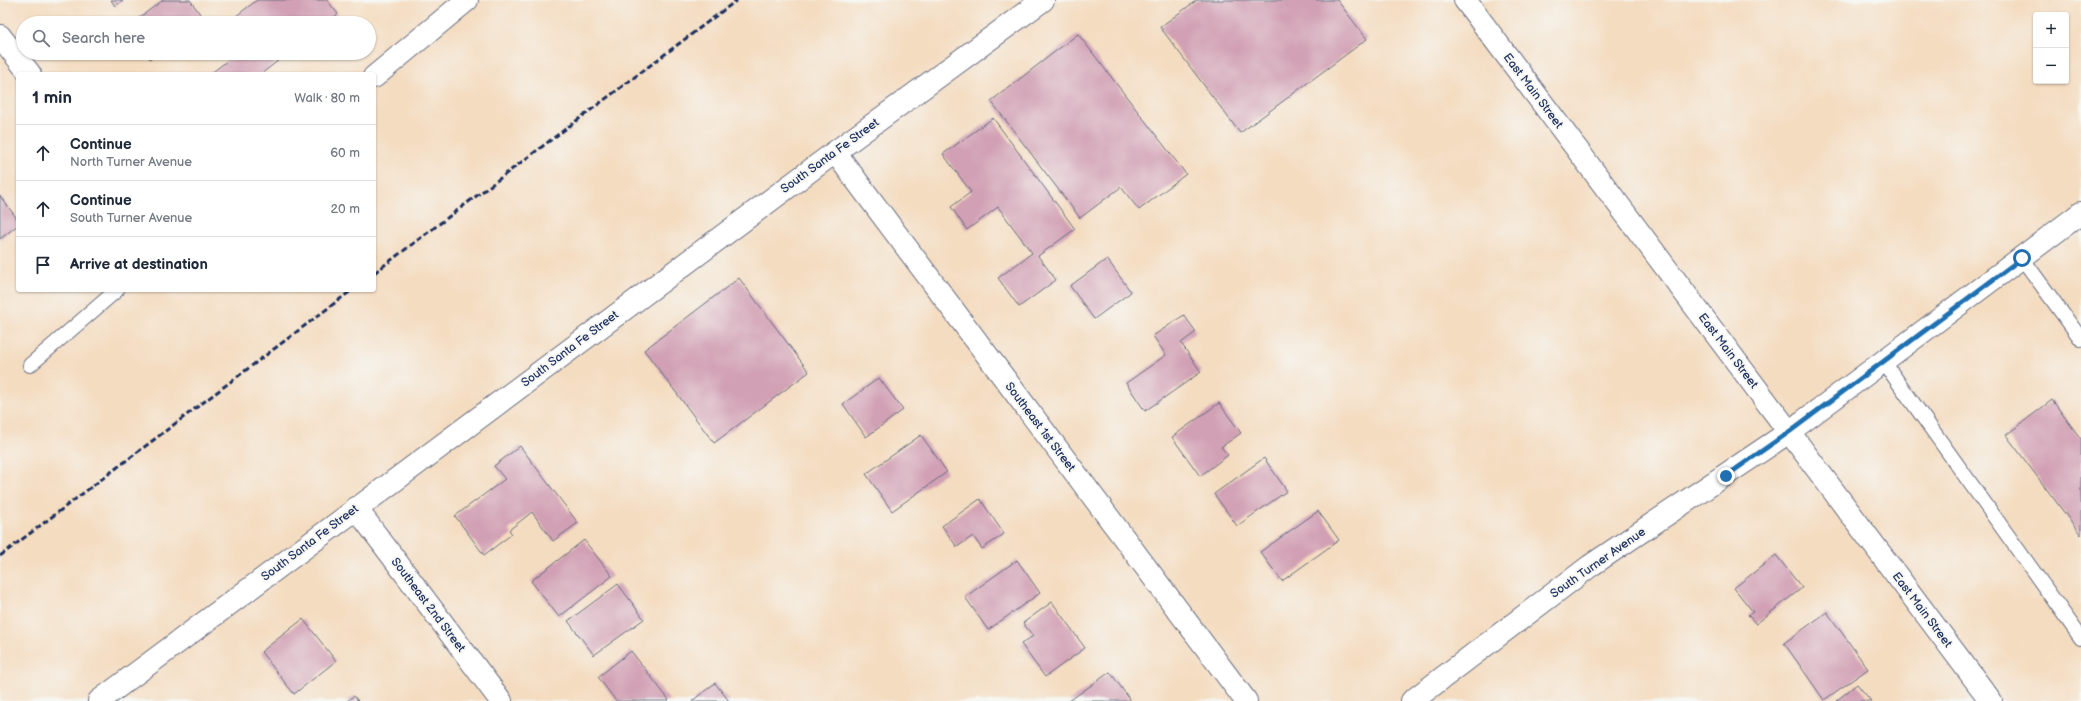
<!DOCTYPE html>
<meta charset="utf-8">
<style>
:root{--surface:#fff;--page:#f2f2f3;--text:#1f2937;--muted:#747a83;--line:#e0e1e3}
body{margin:0;font-family:"Balsamiq Sans",sans-serif;background:var(--page);color:var(--text)}
.controls{position:absolute;right:12px;top:12px;display:grid;overflow:hidden;border-radius:4px;box-shadow:0 1px 3px #0004}
.controls button{width:36px;height:36px;display:grid;place-items:center;padding:0;border:0;border-bottom:1px solid var(--line);background:var(--surface);color:var(--text);font:20px sans-serif}
.stop{position:absolute;width:12px;height:12px;margin:-9px;border:3px solid #1f6fb2;border-radius:50%;background:#fff}
.stop.end{background:#1f6fb2;border-color:#fff;box-shadow:0 1px 4px #0008}
.list{margin:0;padding:0;list-style:none}
h2{display:flex;justify-content:space-between;align-items:center;height:52px;margin:0;padding:0 16px;font-size:17px}
h2 small{font-size:13px;font-weight:400;color:var(--muted)}
.list li{display:grid;grid-template-columns:26px 1fr auto;gap:12px;align-items:center;box-sizing:border-box;height:56px;padding:0 16px;border-top:1px solid var(--line)}
.list b{display:block;font-size:15px;white-space:nowrap}
.list p{margin:0;font-size:13px;white-space:nowrap;color:var(--muted)}
.list em{font-size:13px;font-style:normal;color:var(--muted)}
.icon{flex:none;width:22px;height:22px;fill:none;stroke:currentColor;stroke-width:2;stroke-linecap:round;stroke-linejoin:round}
.map{position:relative;flex:none;width:2081px;height:701px;overflow:hidden}
.search{position:absolute;background:var(--surface);box-shadow:0 1px 3px #0004;left:16px;top:16px;width:360px;height:44px;display:flex;align-items:center;gap:10px;box-sizing:border-box;padding:0 14px;border-radius:22px;color:var(--muted);font-size:15px}
.panel{position:absolute;background:var(--surface);box-shadow:0 1px 3px #0004;left:16px;top:72px;width:360px;height:220px;border-radius:4px}
.map>svg:first-child{display:block}
.building{fill:#d1a0b4}
.lines{fill:none;stroke-linecap:round;stroke-linejoin:round}
.lane-casing{stroke:#676c80;stroke-width:16}
.street-casing{stroke:#676c80;stroke-width:24}
.secondary-casing{stroke:#676c80;stroke-width:24}
.lane{stroke:#fff;stroke-width:14}
.street{stroke:#fff;stroke-width:22}
.secondary{stroke:#fff;stroke-width:22}
.rail{stroke:#1b2f5e;stroke-width:3;stroke-dasharray:6 3;stroke-linecap:butt}
.route{stroke:#1f6fb2;stroke-width:5}
.labels{text-anchor:middle;dominant-baseline:central;stroke-width:4;stroke-linejoin:round;paint-order:stroke}
.street-label{font-size:12px;fill:#1b2f5e;stroke:#f6f6f2}
</style>
<div class="map">
<svg width="2081" height="701" viewBox="0 0 2081 701">
<rect width="100%" height="100%" fill="#f6f6f2"/>
<filter id="ink" filterUnits="userSpaceOnUse"><feTurbulence type="fractalNoise" baseFrequency=".025" numOctaves="2"/><feDisplacementMap in="SourceGraphic" scale="8" xChannelSelector="R" yChannelSelector="G"/><feConvolveMatrix kernelMatrix="1 2 1 2 8 2 1 2 1" color-interpolation-filters="sRGB"/></filter>
<filter id="wash" filterUnits="userSpaceOnUse"><feTurbulence type="fractalNoise" baseFrequency=".012" numOctaves="4" result="noise"/><feDisplacementMap in="SourceGraphic" scale="16" xChannelSelector="R" yChannelSelector="G"/><feGaussianBlur stdDeviation="0.9" result="paint"/><feColorMatrix in="noise" values="0 0 0 0 0 0 0 0 0 0 0 0 0 0 0 0 0 1.4 0 .05"/><feComposite in="paint" operator="in"/></filter>
<g filter="url(#wash)">
<rect width="100%" height="100%" fill="#f4dcc0"/>
<g id="blocks">
<g class="building">
<polygon points="111,0 123,0 115,6"/>
<polygon points="163,0 190,0 203,18 197,23 132,23"/>
<polygon points="257,0 327,0 338,14 327,23 227,23"/>
<polygon points="1197,0 1337,0 1367,39 1240,133 1160,27"/>
<polygon points="1078,34 1186,174 1139,210 1121,187 1080,218 991,101"/>
<polygon points="146,53 158,53 150,59"/>
<polygon points="227,53 288,53 261,74 210,74 231,58"/>
<polygon points="993,118 1075,229 1038,256 1056,280 1019,307 998,278 1032,253 998,207 967,230 951,207 971,192 943,154"/>
<polygon points="0,196 18,220 18,225 0,239"/>
<polygon points="1107,259 1131,292 1094,319 1070,286"/>
<polygon points="739,278 809,372 714,443 644,350"/>
<polygon points="1184,315 1196,332 1181,343 1201,372 1145,411 1126,383 1166,355 1153,336"/>
<polygon points="879,378 903,410 866,437 843,404"/>
<polygon points="2052,400 2081,439 2081,535 2006,435"/>
<polygon points="1219,403 1241,433 1221,447 1228,455 1200,476 1172,437"/>
<polygon points="921,435 947,472 892,511 866,474"/>
<polygon points="520,446 578,523 553,541 532,512 509,530 512,534 484,555 455,516 505,479 494,466"/>
<polygon points="1264,458 1287,491 1237,526 1214,494"/>
<polygon points="980,499 1004,534 982,549 973,536 957,547 942,526"/>
<polygon points="1318,511 1339,540 1282,581 1260,552"/>
<polygon points="584,540 612,576 559,617 531,581"/>
<polygon points="1776,555 1802,588 1756,624 1748,615 1753,612 1734,588"/>
<polygon points="1017,560 1040,593 988,630 965,597"/>
<polygon points="618,584 644,619 594,655 568,621"/>
<polygon points="1052,602 1085,648 1045,677 1021,644 1033,636 1023,623"/>
<polygon points="1827,612 1868,669 1824,700 1784,643"/>
<polygon points="303,619 336,661 294,694 261,652"/>
<polygon points="631,651 669,700 667,701 616,701 598,677"/>
<polygon points="1110,672 1131,701 1069,701"/>
<polygon points="715,683 729,701 692,701"/>
<polygon points="1857,684 1871,701 1836,701"/>
<polygon points="354,696 358,701 347,701"/>
</g>
</g>
</g>
<g filter="url(#ink)">
<use href="#blocks" fill-opacity="0" stroke="#676c80" stroke-width="1"/>
<g class="lines">
<defs>
<g id="lane">
<polyline points="2022,258 2081,339"/>
<polyline points="1883,361 2081,638"/>
<polyline points="30,365 117,290"/>
</g>
<g id="street">
<polyline points="0,36 30,74"/>
<polyline points="374,77 467,0"/>
<polyline points="835,152 1246,701"/>
<polyline points="356,508 501,701"/>
<polyline points="99,701 835,152 1043,0"/>
<polyline points="1412,701 1590,566 1789,432 2081,213"/>
</g>
<polyline id="secondary" points="1465,0 1991,701"/>
</defs>
<use href="#lane" class="lane-casing"/>
<use href="#street" class="street-casing"/>
<use href="#secondary" class="secondary-casing"/>
<use href="#lane" class="lane"/>
<use href="#street" class="street"/>
<use href="#secondary" class="secondary"/>
<g class="rail">
<polyline points="374,273 737,0"/>
<polyline points="0,556 352,290"/>
</g>
</g>
</g>
<g class="lines" filter="url(#ink)">
<polyline class="route" points="1726,476 1789,432 2022,258"/>
</g>
<g class="labels">
<g class="street-label">
<text transform="translate(1533 91) rotate(53)">East Main Street</text>
<text transform="translate(830 156) rotate(-36)">South Santa Fe Street</text>
<text transform="translate(570 349) rotate(-37)">South Santa Fe Street</text>
<text transform="translate(1728 351) rotate(53)">East Main Street</text>
<text transform="translate(1040 427) rotate(53)">Southeast 1st Street</text>
<text transform="translate(310 543) rotate(-37)">South Santa Fe Street</text>
<text transform="translate(1598 563) rotate(-35)">South Turner Avenue</text>
<text transform="translate(428 605) rotate(53)">Southeast 2nd Street</text>
<text transform="translate(1922 610) rotate(53)">East Main Street</text>
</g>
</g>
</svg>
<div class="controls">
<button>+</button>
<button>−</button>
</div>
<div class="stop" style="left:2022px;top:258px"></div>
<div class="stop end" style="left:1726px;top:476px"></div>
<div class="search"><svg class="icon" aria-label="search" viewBox="0 0 24 24"><circle cx="10" cy="10" r="6"/><path d="M15 15l6 6"/></svg>Search here</div>
<section class="panel">
<h2>1 min<small>Walk · 80 m</small></h2>
<ul class="list">
<li><svg class="icon" aria-label="ahead" viewBox="0 0 24 24"><path d="M12 20V5M6 11l6-6 6 6"/></svg><div><b>Continue</b><p>North Turner Avenue</p></div><em>60 m</em></li>
<li><svg class="icon" aria-label="ahead" viewBox="0 0 24 24"><path d="M12 20V5M6 11l6-6 6 6"/></svg><div><b>Continue</b><p>South Turner Avenue</p></div><em>20 m</em></li>
<li><svg class="icon" aria-label="arrive" viewBox="0 0 24 24"><path d="M6 21V4h12l-3 4 3 4H6"/></svg><div><b>Arrive at destination</b></div></li>
</ul>
</section>
</div>
